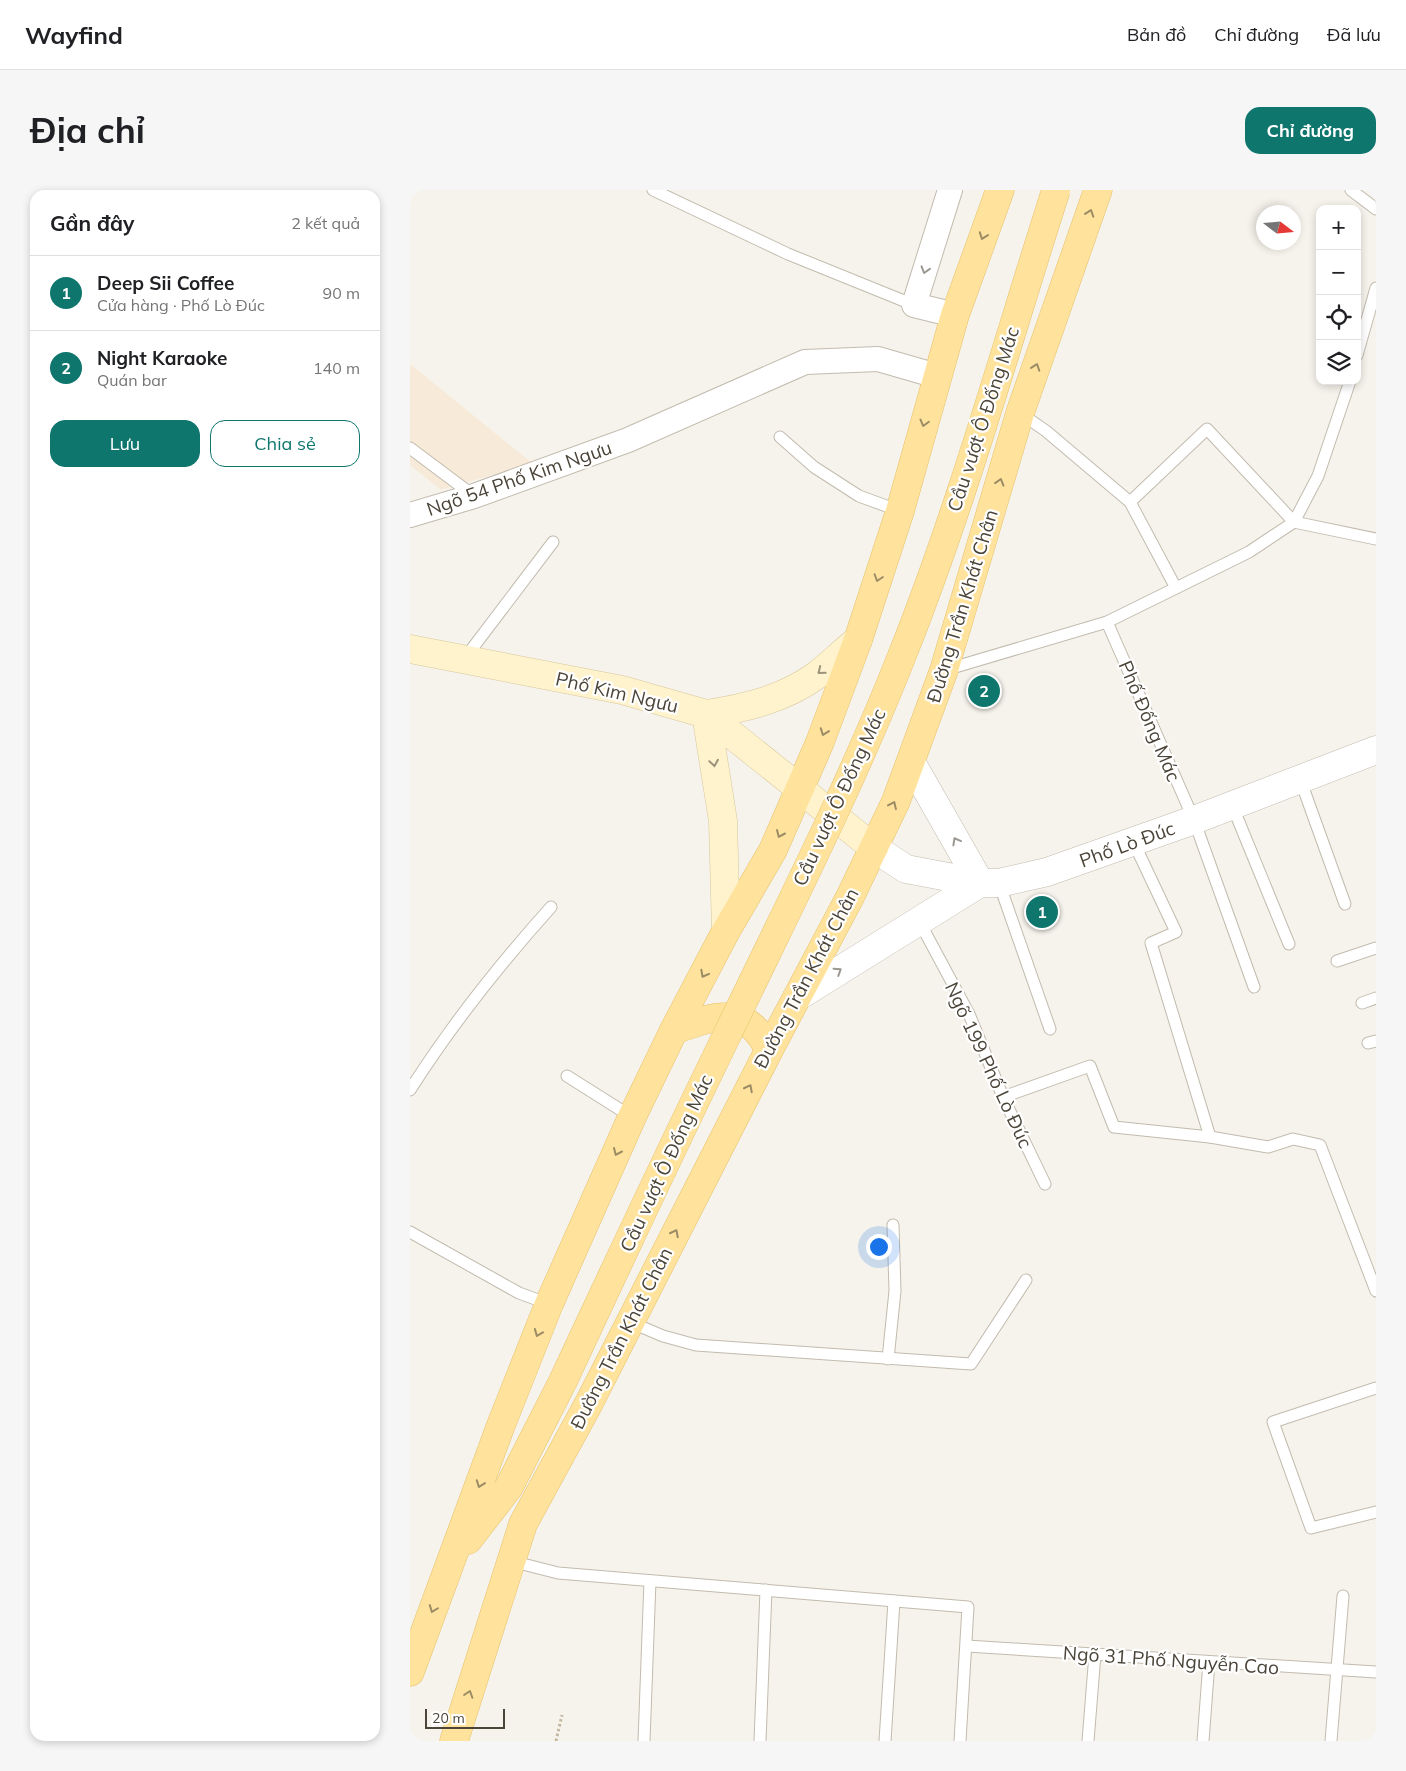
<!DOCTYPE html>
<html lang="vi">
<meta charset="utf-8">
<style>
:root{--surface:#fff;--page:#f6f6f6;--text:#202124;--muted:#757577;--line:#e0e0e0;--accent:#0f766e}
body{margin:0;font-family:Mulish,sans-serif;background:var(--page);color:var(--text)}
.controls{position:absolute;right:15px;top:15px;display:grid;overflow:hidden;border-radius:10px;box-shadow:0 2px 8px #0003}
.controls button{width:45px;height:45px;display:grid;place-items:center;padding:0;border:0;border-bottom:1px solid var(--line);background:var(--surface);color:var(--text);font:25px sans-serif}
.compass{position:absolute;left:846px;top:15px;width:45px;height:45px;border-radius:50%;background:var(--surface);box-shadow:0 2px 8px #0003;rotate:106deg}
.scale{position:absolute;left:15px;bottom:12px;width:80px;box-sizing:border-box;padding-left:5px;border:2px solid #4b4439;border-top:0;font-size:14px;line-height:18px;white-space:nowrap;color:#4b4439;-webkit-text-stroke:4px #fff;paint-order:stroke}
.you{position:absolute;left:468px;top:1056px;width:18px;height:18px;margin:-12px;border:4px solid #fff;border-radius:50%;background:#1a73e8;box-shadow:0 0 0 8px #1a73e833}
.badge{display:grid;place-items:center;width:32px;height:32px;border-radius:50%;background:var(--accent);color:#fff;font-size:16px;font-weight:700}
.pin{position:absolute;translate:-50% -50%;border:2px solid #fff;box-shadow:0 1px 5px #0006}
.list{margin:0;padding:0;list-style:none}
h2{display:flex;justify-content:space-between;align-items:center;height:65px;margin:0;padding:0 20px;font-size:21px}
h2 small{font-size:16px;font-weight:400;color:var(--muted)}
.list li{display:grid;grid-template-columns:32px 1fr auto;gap:15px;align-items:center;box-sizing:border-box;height:75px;padding:0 20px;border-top:1px solid var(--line)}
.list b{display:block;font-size:19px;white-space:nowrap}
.list p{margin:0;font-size:16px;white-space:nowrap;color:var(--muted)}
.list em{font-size:16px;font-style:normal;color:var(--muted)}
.actions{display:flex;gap:10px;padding:15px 20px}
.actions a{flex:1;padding:11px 0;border:1px solid var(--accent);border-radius:15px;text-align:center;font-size:18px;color:var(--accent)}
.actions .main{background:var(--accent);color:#fff}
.icon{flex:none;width:28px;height:28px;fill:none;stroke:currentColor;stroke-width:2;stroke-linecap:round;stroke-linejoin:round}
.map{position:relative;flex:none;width:966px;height:1551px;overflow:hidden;border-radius:15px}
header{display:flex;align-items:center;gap:30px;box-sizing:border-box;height:70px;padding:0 25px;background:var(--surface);border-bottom:1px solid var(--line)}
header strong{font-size:24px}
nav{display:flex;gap:28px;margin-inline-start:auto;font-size:18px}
.intro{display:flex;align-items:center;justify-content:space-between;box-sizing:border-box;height:120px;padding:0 30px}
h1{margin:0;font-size:35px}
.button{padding:12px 22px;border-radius:15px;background:var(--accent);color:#fff;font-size:18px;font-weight:700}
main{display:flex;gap:30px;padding:0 30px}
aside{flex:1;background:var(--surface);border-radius:15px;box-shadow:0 2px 8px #0003}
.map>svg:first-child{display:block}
.commercial{fill:#f7ead8}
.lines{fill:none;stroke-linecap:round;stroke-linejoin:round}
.service-casing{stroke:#c2bbae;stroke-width:13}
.minor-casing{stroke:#c2bbae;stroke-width:26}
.tertiary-casing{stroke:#c2bbae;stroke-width:29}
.secondary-casing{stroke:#d6c79b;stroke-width:29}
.primary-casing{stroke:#e6c16a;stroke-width:29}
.path{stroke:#c4b79f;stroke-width:3;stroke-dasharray:2.5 2.5;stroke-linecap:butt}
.service{stroke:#fff;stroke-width:11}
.minor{stroke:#fff;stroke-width:24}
.tertiary{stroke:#fff;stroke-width:28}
.secondary{stroke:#fff3cd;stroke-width:28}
.primary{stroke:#ffe39c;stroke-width:28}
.primary-bridge-casing{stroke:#e6c16a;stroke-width:29;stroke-linecap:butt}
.primary-bridge{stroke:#ffe39c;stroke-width:28}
.oneway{stroke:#9c8c66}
.oneway2{stroke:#9c9892}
.oneway3{stroke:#9c937c}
.labels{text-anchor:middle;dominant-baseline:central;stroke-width:4.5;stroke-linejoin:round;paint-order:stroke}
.street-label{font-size:19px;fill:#4b4439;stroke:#fff}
</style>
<header>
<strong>Wayfind</strong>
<nav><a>Bản đồ</a><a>Chỉ đường</a><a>Đã lưu</a></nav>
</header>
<div class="intro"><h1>Địa chỉ</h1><a class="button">Chỉ đường</a></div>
<main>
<aside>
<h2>Gần đây<small>2 kết quả</small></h2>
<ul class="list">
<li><span class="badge">1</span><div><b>Deep Sii Coffee</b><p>Cửa hàng · Phố Lò Đúc</p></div><em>90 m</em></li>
<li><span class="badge">2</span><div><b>Night Karaoke</b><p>Quán bar</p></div><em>140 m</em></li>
</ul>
<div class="actions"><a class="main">Lưu</a><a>Chia sẻ</a></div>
</aside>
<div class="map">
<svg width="966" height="1551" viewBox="0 0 966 1551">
<rect width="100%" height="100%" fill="#f6f3ec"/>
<polygon class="commercial" points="0,174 122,273 31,300 0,275"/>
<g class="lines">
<defs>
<g id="service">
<polyline points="243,0 378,64 504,115"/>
<polyline points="941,0 966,19"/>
<polyline points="947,165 966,98"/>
<polyline points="610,223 636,241 720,312 766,398"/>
<polyline points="370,247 404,277 449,306 490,321"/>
<polyline points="0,258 64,306"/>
<polyline points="720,312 797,239 884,332 966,349"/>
<polyline points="697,432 784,630 844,797"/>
<polyline points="55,468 143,352"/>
<polyline points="535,480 697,432 839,362 884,332 908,286 940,191"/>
<polyline points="890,589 935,714"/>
<polyline points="822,615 879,754"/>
<polyline points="723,651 766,742 741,753 800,947"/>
<polyline points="589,693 640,839"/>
<polyline points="509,731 559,824 593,907 635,994"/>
<polyline points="927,771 966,758"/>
<polyline points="952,813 966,808"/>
<polyline points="958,853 966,851"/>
<polyline points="157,886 222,927"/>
<path d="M0 900C42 834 89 775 141 717"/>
<polyline points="593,907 680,876 704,937 800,947 858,957 883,949 910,955 966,1101"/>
<polyline points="0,1042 109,1103 139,1114"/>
<polyline points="220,1132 253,1146 286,1155 561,1174 616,1090"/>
<polyline points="478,1169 485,1101 483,1035"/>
<polyline points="966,1198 863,1232 901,1338 966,1322"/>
<polyline points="101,1371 148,1383 558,1417 550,1551"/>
<polyline points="557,1456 966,1482"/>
<polyline points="234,1551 240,1391"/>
<polyline points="350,1551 356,1400"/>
<polyline points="475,1551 484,1411"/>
<polyline points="678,1551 685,1464"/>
<polyline points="793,1551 799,1472"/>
<polyline points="921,1551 933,1406"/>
</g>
<g id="minor">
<polyline points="540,0 504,115 545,125"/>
<polyline points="0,325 64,306 218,250 395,172 468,169 527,186"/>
</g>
<g id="tertiary">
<polyline points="501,572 570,693"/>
<polyline points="464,658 496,679 570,693 589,693 637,682 784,630 966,560"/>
<polyline points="387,807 570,693"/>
</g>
<g id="secondary">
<polyline points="0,459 212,500 296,524 464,658"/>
<path d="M316 741 313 631 296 524C336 518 374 509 407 485 421 474 434 461 448 450"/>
</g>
<g id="primary">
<path d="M264 840C304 826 337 813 359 860"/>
<polyline points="58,1350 99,1297 153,1191"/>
<polyline points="0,1482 91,1235 139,1114 222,927 264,840 316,741 363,660 410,552 448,450 490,321 545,125 590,0"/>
<polyline points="44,1551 113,1334 179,1213 359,860 440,707 486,611 534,480 610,223 688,0"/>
</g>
</defs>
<use href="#service" class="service-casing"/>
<use href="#minor" class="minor-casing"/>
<use href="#tertiary" class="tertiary-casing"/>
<use href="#secondary" class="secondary-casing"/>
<use href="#primary" class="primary-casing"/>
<polyline class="path" points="146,1551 152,1525"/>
<use href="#service" class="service"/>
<use href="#minor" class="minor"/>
<use href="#tertiary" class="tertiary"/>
<use href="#secondary" class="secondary"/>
<use href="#primary" class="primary"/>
<defs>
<path id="primary-bridge" d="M153 1191C207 1075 261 960 317 845 377 720 440 597 491 468 552 316 596 156 646 0"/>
</defs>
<use href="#primary-bridge" class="primary-bridge-casing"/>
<use href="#primary-bridge" class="primary-bridge"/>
</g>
<defs><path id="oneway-chevron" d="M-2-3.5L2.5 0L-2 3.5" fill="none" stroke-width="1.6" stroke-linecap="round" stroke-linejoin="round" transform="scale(1.25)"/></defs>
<g class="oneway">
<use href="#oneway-chevron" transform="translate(680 23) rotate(-71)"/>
<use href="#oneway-chevron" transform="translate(573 46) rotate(110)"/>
<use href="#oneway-chevron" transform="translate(626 177) rotate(-71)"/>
<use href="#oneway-chevron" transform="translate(514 233) rotate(105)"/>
<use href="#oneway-chevron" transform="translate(590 292) rotate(-73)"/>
<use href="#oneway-chevron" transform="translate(468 388) rotate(108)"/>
<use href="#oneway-chevron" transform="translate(414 542) rotate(110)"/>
<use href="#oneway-chevron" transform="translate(483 615) rotate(-65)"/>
<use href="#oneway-chevron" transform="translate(370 644) rotate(114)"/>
<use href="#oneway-chevron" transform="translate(294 784) rotate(118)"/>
<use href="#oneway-chevron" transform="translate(339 898) rotate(-63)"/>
<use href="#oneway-chevron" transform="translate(207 962) rotate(114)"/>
<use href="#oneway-chevron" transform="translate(265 1043) rotate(-63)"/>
<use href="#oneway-chevron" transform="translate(128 1143) rotate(112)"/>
<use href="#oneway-chevron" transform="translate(70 1294) rotate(110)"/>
<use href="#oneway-chevron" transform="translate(23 1419) rotate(111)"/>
<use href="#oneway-chevron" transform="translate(59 1504) rotate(-72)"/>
</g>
<g class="oneway2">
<use href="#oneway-chevron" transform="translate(515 80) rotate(107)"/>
<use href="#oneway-chevron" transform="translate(546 651) rotate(-119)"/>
<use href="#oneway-chevron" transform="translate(428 781) rotate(-33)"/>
</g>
<g class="oneway3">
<use href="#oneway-chevron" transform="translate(411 481) rotate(141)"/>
<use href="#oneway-chevron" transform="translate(304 573) rotate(81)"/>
</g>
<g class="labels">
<g class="street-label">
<text transform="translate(573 229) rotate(-72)">Cầu vượt Ô Đống Mác</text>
<text transform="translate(109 288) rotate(-19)">Ngõ 54 Phố Kim Ngưu</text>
<text transform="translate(552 416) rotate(-73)">Đường Trần Khát Chân</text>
<text transform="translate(207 502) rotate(13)">Phố Kim Ngưu</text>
<text transform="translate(740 531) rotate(67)">Phố Đống Mác</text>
<text transform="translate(429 607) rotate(-65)">Cầu vượt Ô Đống Mác</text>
<text transform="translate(717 654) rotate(-20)">Phố Lò Đúc</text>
<text transform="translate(396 788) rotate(-62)">Đường Trần Khát Chân</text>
<text transform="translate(579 875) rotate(65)">Ngõ 199 Phố Lò Đúc</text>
<text transform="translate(256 973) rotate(-65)">Cầu vượt Ô Đống Mác</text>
<text transform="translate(211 1148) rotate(-63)">Đường Trần Khát Chân</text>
<text transform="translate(761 1470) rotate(4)">Ngõ 31 Phố Nguyễn Cao</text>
</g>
</g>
</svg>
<div class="controls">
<button>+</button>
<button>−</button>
<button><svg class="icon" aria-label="locate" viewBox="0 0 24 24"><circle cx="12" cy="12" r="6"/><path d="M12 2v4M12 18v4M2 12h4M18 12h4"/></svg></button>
<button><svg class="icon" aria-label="layers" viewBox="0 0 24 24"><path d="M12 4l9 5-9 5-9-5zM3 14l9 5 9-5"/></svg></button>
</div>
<svg class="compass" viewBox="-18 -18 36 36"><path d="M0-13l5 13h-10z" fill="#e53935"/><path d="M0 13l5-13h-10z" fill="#757577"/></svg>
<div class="scale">20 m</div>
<div class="you"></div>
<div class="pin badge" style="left:632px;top:722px">1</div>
<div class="pin badge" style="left:574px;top:501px">2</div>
</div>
</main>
